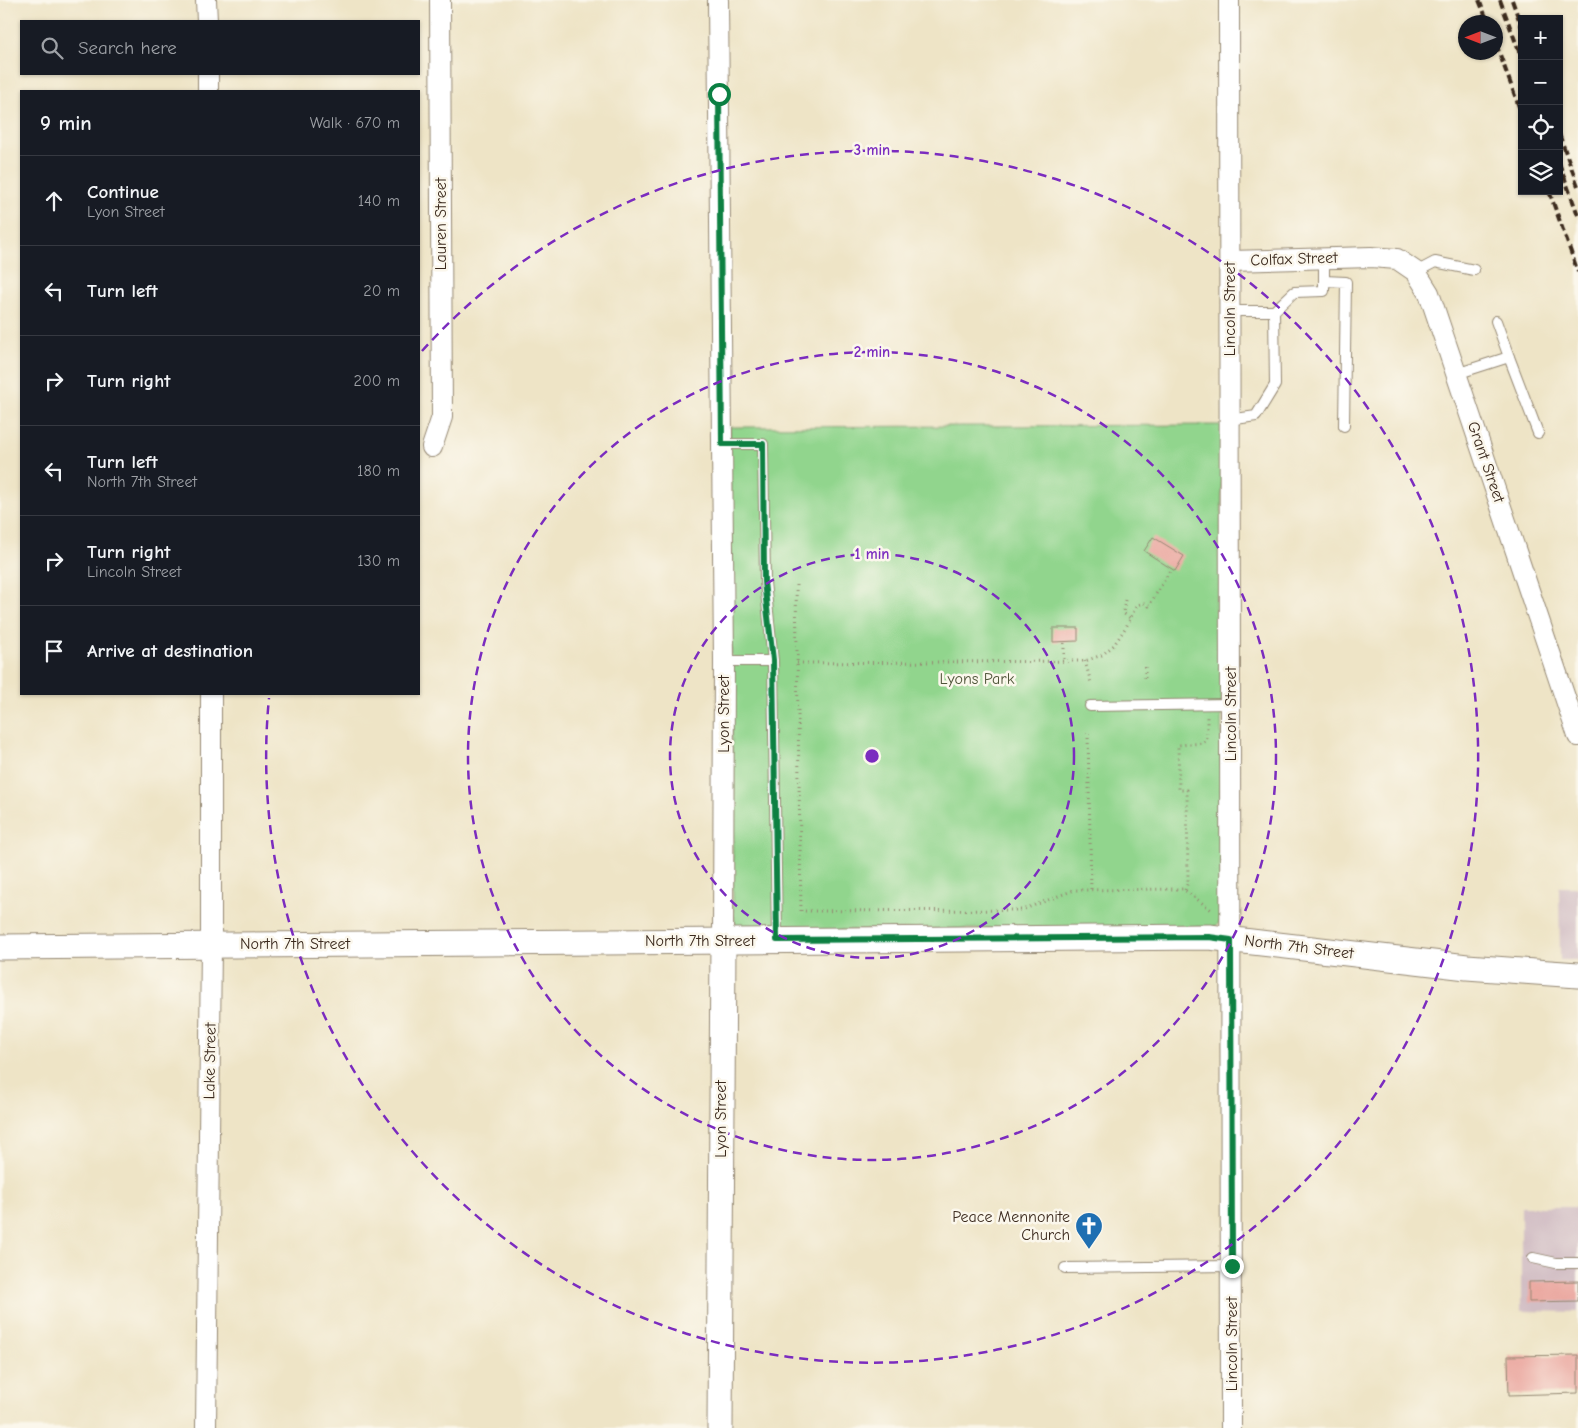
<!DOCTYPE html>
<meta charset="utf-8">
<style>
:root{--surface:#171b24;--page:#20242c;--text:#f1f3f6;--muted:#9ea1a6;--line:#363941}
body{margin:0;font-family:"Comic Neue",sans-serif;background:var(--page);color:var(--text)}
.controls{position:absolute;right:15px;top:15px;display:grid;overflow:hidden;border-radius:0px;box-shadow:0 1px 4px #0004}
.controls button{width:45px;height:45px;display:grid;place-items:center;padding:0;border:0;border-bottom:1px solid var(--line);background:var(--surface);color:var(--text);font:25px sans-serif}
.compass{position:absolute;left:1458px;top:15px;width:45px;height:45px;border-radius:50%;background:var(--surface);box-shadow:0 1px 4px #0004;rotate:270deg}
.stop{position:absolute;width:15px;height:15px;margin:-11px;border:4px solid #0b8043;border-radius:50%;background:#fff}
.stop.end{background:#0b8043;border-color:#fff;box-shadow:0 1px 5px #0008}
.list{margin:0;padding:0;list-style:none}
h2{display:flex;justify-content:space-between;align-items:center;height:65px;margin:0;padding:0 20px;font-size:21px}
h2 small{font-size:16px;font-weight:400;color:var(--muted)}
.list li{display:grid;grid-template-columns:32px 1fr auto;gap:15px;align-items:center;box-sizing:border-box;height:90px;padding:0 20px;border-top:1px solid var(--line)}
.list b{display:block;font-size:19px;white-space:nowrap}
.list p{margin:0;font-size:16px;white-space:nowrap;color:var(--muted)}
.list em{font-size:16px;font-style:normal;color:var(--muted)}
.icon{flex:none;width:28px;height:28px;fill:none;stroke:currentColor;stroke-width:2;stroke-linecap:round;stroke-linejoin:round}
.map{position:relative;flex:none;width:1578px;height:1428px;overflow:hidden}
.search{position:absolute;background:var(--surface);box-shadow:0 1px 4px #0004;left:20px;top:20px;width:400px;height:55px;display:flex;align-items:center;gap:12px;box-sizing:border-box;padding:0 18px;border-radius:0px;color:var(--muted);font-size:19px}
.panel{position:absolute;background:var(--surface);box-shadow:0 1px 4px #0004;left:20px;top:90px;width:400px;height:605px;border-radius:0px}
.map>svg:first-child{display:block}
.industrial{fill:#d2bec4}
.green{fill:#91d58d;stroke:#668056}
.building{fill:#eba9a1}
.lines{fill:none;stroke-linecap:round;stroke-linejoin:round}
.service-casing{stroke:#948772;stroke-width:12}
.minor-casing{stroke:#948772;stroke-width:22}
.tertiary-casing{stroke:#948772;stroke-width:27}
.path{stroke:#948772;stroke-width:3;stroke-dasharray:1 4;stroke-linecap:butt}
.service{stroke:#fff;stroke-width:10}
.minor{stroke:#fff;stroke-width:20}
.tertiary{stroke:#fff;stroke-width:25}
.rail{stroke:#3b2a1e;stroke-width:4;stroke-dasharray:8 4;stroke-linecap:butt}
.route{stroke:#0b8043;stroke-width:6}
.ring{fill:none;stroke:#7b2cbf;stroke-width:2.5;stroke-dasharray:9 6}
.labels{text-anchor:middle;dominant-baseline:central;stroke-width:5;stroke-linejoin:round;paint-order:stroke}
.street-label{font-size:16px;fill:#3b2a1e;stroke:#fbf7ec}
.park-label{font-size:16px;fill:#50553a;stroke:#fbf7ec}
.poi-label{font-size:16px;fill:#3b2a1e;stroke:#fbf7ec;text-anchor:end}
.centre{fill:#7b2cbf;stroke:#fbf7ec;stroke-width:2.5}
.ring-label{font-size:15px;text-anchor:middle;font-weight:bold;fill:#7b2cbf;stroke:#fbf7ec;stroke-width:5;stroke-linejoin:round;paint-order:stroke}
</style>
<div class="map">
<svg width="1578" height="1428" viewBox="0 0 1578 1428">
<rect width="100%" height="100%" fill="#fbf7ec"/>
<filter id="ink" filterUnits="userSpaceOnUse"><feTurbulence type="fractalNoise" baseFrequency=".02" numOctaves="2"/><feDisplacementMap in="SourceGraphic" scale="10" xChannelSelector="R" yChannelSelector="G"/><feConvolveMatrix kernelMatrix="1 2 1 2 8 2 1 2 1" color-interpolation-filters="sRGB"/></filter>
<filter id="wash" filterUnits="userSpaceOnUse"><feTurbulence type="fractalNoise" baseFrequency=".0096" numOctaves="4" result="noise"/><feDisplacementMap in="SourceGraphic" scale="20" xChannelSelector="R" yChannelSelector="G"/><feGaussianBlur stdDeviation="1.12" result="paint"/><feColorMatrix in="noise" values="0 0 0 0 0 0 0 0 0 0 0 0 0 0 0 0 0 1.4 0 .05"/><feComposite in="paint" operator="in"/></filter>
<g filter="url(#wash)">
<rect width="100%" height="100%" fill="#eee4c6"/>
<g class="industrial">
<polygon points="1559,887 1578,887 1578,960 1560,960"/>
<polygon points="1521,1207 1578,1207 1578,1312 1521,1311"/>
</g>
<polygon class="green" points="1222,425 1221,920 1216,927 740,931 736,927 733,913 730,427"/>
<g id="blocks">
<g class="building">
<polygon points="1153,537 1184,556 1175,571 1144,551"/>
<polygon points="1053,628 1078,628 1078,641 1053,642"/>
<polygon points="1578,1281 1578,1301 1529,1302 1529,1282"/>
<polygon points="1578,1355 1578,1393 1509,1395 1508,1356"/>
</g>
</g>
</g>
<g filter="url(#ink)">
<use href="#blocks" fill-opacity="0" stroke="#948772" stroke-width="1"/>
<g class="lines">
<defs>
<g id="service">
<polyline points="1416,272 1435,262 1474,270"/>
<polyline points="1324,281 1346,282 1344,426"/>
<polyline points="1274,311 1294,292 1324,291 1324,258"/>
<polyline points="1509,357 1538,433"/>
<polyline points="1456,374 1509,357 1496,321"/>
<polyline points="1229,420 1256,416 1275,385 1274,311 1230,311"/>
<polyline points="723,444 763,444 765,582 773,661 777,940"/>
<polyline points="724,661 773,661"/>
<polyline points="1090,706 1231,704"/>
<polyline points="1533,1258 1556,1263 1578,1263"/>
<polyline points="1065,1268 1232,1266"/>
</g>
<g id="minor">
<polyline points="206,0 207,21"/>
<polyline points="718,0 724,661 723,940"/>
<polyline points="1229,0 1231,1428"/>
<polyline points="208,74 208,91"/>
<polyline points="1230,261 1371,257 1397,259 1416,272 1429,293 1578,736"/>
<polyline points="432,447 442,417 440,0"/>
<polyline points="206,1428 211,944 211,694"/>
</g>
<g id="tertiary">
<polyline points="0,947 1209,937 1467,967 1578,975"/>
<polyline points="720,1428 723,940"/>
</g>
</defs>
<use href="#service" class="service-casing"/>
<use href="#minor" class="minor-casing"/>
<use href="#tertiary" class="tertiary-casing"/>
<g class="path">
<polyline points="796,585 801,911 1022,910 1074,890 1183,889 1213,911"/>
<polyline points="1125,600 1123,613 1130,618"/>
<polyline points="1064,643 1064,661"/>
<polyline points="1085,661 1091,683"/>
<polyline points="797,663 1085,661 1102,655 1114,645 1126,627 1137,605 1144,603 1149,606 1171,569"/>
<polyline points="1145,667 1145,682"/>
<polyline points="1088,733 1091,890"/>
<polyline points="1185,890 1188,882 1187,790 1179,790 1178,745 1204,743 1207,737 1207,715"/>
</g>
<use href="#service" class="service"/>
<use href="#minor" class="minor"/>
<use href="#tertiary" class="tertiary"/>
<g class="rail">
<polyline points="1479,0 1488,22"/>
<polyline points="1500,0 1522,59"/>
<polyline points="1512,0 1522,28"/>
<polyline points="1496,44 1522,115"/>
<polyline points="1559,134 1578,186"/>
<polyline points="1559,163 1578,215"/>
<polyline points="1549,191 1578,272"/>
</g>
</g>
</g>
<g class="lines" filter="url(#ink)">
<polyline class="route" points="719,94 722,444 763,444 764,582 773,660 777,940 1209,937 1231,940 1232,1266"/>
</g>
<g class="ring">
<circle cx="872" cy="756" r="202"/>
<circle cx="872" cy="756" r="404"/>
<path d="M422 351A606 606 0 1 1 269 698"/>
</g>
<defs>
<symbol id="church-pin" viewBox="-11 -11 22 30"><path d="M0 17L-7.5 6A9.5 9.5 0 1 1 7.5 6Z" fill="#1f6fb2" stroke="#fbf7ec"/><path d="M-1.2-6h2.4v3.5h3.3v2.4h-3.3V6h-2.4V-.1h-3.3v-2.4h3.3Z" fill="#fff"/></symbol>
</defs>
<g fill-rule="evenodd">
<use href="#church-pin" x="1073" y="1210" width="32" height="43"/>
</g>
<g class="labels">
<g class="street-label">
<text transform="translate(441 224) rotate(-90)">Lauren Street</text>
<text transform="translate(1294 259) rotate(-2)">Colfax Street</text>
<text transform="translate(1230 309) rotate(-90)">Lincoln Street</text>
<text transform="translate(1486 462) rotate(71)">Grant Street</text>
<text transform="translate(724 714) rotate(-90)">Lyon Street</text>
<text transform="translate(1231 714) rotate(-90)">Lincoln Street</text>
<text x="700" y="941">North 7th Street</text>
<text x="295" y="944">North 7th Street</text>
<text transform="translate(1299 947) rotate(7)">North 7th Street</text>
<text transform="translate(210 1061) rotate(-89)">Lake Street</text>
<text transform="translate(721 1119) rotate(-90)">Lyon Street</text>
<text transform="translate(1232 1344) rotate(-90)">Lincoln Street</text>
</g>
<g class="park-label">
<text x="977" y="679">Lyons Park</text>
</g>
<g class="poi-label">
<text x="1070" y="1217">Peace Mennonite<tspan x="1070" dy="18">Church</tspan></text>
</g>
</g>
<circle cx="872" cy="756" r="8" class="centre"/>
<g class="ring-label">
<text x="872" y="155">3 min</text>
<text x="872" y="357">2 min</text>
<text x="872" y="559">1 min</text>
</g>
</svg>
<div class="controls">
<button>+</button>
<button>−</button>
<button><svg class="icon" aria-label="locate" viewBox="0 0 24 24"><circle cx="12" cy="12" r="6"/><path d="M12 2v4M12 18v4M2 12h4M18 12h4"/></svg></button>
<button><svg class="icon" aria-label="layers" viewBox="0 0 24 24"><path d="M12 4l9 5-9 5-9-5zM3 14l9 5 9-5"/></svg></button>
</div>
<svg class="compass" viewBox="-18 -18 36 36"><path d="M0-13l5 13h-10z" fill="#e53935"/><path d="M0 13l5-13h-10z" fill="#9ea1a6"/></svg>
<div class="stop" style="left:719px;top:94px"></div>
<div class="stop end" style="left:1232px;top:1266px"></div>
<div class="search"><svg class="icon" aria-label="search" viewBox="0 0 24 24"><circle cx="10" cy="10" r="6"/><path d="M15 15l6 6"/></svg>Search here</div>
<section class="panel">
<h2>9 min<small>Walk · 670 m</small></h2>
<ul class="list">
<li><svg class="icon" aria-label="ahead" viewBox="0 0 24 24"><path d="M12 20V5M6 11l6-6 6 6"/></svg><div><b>Continue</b><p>Lyon Street</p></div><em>140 m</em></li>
<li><svg class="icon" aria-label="left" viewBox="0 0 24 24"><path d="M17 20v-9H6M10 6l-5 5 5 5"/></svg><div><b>Turn left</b></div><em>20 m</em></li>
<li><svg class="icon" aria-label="right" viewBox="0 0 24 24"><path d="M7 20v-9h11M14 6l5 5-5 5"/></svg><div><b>Turn right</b></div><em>200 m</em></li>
<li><svg class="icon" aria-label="left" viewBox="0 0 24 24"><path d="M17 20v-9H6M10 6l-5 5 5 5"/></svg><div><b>Turn left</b><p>North 7th Street</p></div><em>180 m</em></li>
<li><svg class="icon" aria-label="right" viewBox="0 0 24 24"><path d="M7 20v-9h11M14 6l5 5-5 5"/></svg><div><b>Turn right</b><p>Lincoln Street</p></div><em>130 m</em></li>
<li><svg class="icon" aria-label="arrive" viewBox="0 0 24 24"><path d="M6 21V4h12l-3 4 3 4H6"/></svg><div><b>Arrive at destination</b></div></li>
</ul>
</section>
</div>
